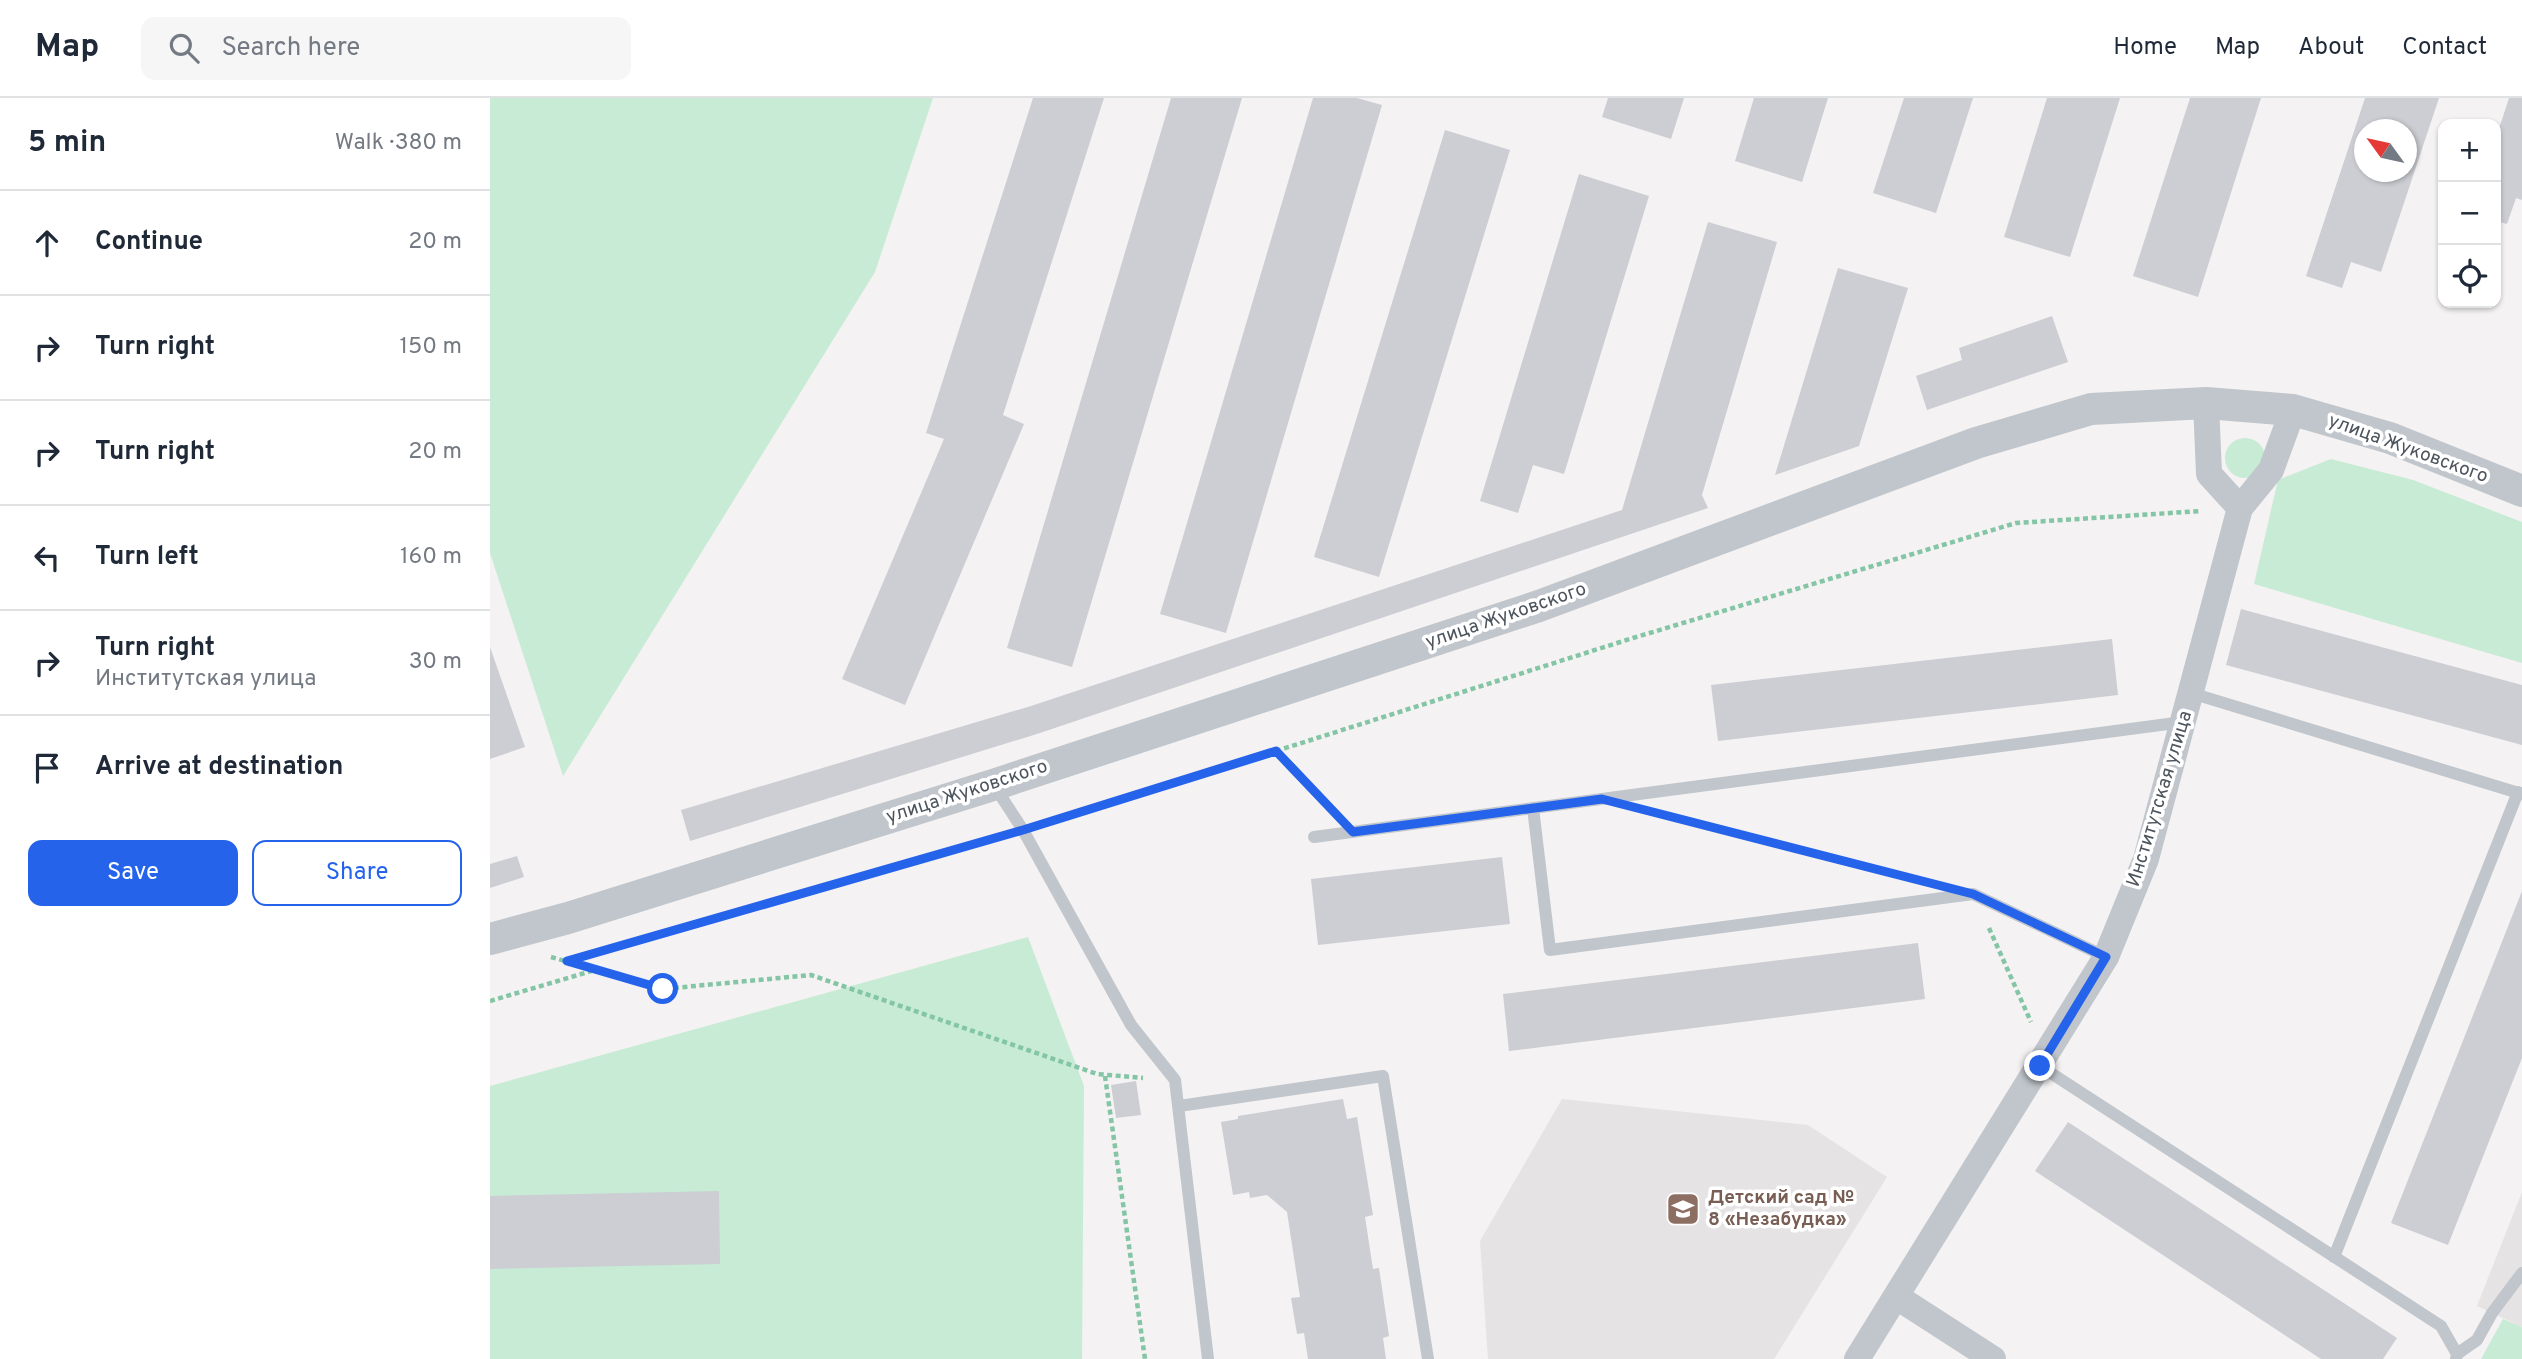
<!DOCTYPE html>
<meta charset="utf-8">
<style>
:root{--surface:#fff;--page:#f6f6f7;--text:#1f2937;--muted:#747a83;--line:#e0e1e3;--accent:#2563eb}
body{margin:0;font-family:Overpass,sans-serif;background:var(--page);color:var(--text)}
.controls{position:absolute;right:21px;top:21px;display:grid;overflow:hidden;border-radius:14px;box-shadow:0 2px 5px #0004}
.controls button{width:63px;height:63px;display:grid;place-items:center;padding:0;border:0;border-bottom:2px solid var(--line);background:var(--surface);color:var(--text);font:35px sans-serif}
.compass{position:absolute;left:1864px;top:21px;width:63px;height:63px;border-radius:50%;background:var(--surface);box-shadow:0 2px 5px #0004;rotate:303deg}
.stop{position:absolute;width:21px;height:21px;margin:-16px;border:5px solid #2563eb;border-radius:50%;background:#fff}
.stop.end{background:#2563eb;border-color:#fff;box-shadow:0 2px 7px #0008}
.list{margin:0;padding:0;list-style:none}
h2{display:flex;justify-content:space-between;align-items:center;height:91px;margin:0;padding:0 28px;font-size:30px}
h2 small{font-size:23px;font-weight:400;color:var(--muted)}
.list li{display:grid;grid-template-columns:46px 1fr auto;gap:21px;align-items:center;box-sizing:border-box;height:105px;padding:0 28px;border-top:2px solid var(--line)}
.list b{display:block;font-size:26px;white-space:nowrap}
.list p{margin:0;font-size:23px;white-space:nowrap;color:var(--muted)}
.list em{font-size:23px;font-style:normal;color:var(--muted)}
.actions{display:flex;gap:14px;padding:21px 28px}
.actions a{flex:1;padding:16px 0;border:2px solid var(--accent);border-radius:14px;text-align:center;font-size:24px;color:var(--accent)}
.actions .main{background:var(--accent);color:#fff}
.icon{flex:none;width:38px;height:38px;fill:none;stroke:currentColor;stroke-width:2;stroke-linecap:round;stroke-linejoin:round}
.map{position:relative;flex:none;width:2032px;height:1261px;overflow:hidden}
header{display:flex;align-items:center;gap:42px;box-sizing:border-box;height:98px;padding:0 35px;background:var(--surface);border-bottom:2px solid var(--line)}
header strong{font-size:33px}
nav{display:flex;gap:38px;margin-inline-start:auto;font-size:24px}
.search{width:490px;height:63px;background:var(--page);display:flex;align-items:center;gap:18px;box-sizing:border-box;padding:0 24px;border-radius:14px;color:var(--muted);font-size:26px}
main{display:flex}
aside{flex:1;background:var(--surface)}
.map>svg:first-child{display:block}
.education{fill:#e5e3e3}
.green{fill:#c7ebd5}
.building{fill:#cdced3;fill-rule:evenodd}
.lines{fill:none;stroke-linecap:round;stroke-linejoin:round}
.path{stroke:#83c5a5;stroke-width:4.5;stroke-dasharray:5 3.5;stroke-linecap:butt}
.service{stroke:#c0c6cc;stroke-width:12}
.minor{stroke:#c0c6cc;stroke-width:26}
.tertiary{stroke:#c0c6cc;stroke-width:32}
.route{stroke:#2563eb;stroke-width:9}
.labels{text-anchor:middle;dominant-baseline:central;stroke-width:7;stroke-linejoin:round;paint-order:stroke}
.street-label{font-size:19px;fill:#4c555d;stroke:#fff}
.education-label{font-size:19px;font-weight:bold;fill:#785e54;stroke:#fff;text-anchor:start}
</style>
<header>
<strong>Map</strong>
<div class="search"><svg class="icon" aria-label="search" viewBox="0 0 24 24"><circle cx="10" cy="10" r="6"/><path d="M15 15l6 6"/></svg>Search here</div>
<nav><a>Home</a><a>Map</a><a>About</a><a>Contact</a></nav>
</header>
<main>
<aside>
<h2>5 min<small>Walk · 380 m</small></h2>
<ul class="list">
<li><svg class="icon" aria-label="ahead" viewBox="0 0 24 24"><path d="M12 20V5M6 11l6-6 6 6"/></svg><div><b>Continue</b></div><em>20 m</em></li>
<li><svg class="icon" aria-label="right" viewBox="0 0 24 24"><path d="M7 20v-9h11M14 6l5 5-5 5"/></svg><div><b>Turn right</b></div><em>150 m</em></li>
<li><svg class="icon" aria-label="right" viewBox="0 0 24 24"><path d="M7 20v-9h11M14 6l5 5-5 5"/></svg><div><b>Turn right</b></div><em>20 m</em></li>
<li><svg class="icon" aria-label="left" viewBox="0 0 24 24"><path d="M17 20v-9H6M10 6l-5 5 5 5"/></svg><div><b>Turn left</b></div><em>160 m</em></li>
<li><svg class="icon" aria-label="right" viewBox="0 0 24 24"><path d="M7 20v-9h11M14 6l5 5-5 5"/></svg><div><b>Turn right</b><p>Институтская улица</p></div><em>30 m</em></li>
<li><svg class="icon" aria-label="arrive" viewBox="0 0 24 24"><path d="M6 21V4h12l-3 4 3 4H6"/></svg><div><b>Arrive at destination</b></div></li>
</ul>
<div class="actions"><a class="main">Save</a><a>Share</a></div>
</aside>
<div class="map">
<svg width="2032" height="1261" viewBox="0 0 2032 1261">
<rect width="100%" height="100%" fill="#f4f2f2"/>
<g class="education">
<polygon points="1072,1001 1318,1027 1397,1079 1284,1261 998,1261 990,1143"/>
<polygon points="2032,1094 2032,1229 1987,1208"/>
</g>
<g class="green">
<polygon points="0,0 443,0 385,174 73,678 0,455"/>
<circle cx="1755" cy="360" r="20"/>
<polygon points="1841,361 1923,382 2032,424 2032,565 1764,486 1788,382"/>
<polygon points="538,839 594,988 592,1261 0,1261 0,988"/>
<polygon points="2013,1221 2032,1229 2032,1261 1991,1261"/>
</g>
<g class="building">
<polygon points="543,0 614,0 513,317 534,326 415,607 352,581 454,341 436,335"/>
<polygon points="681,0 752,0 582,569 517,550"/>
<polygon points="823,0 867,0 892,7 736,535 670,516"/>
<polygon points="1118,0 1194,0 1181,41 1112,19"/>
<polygon points="1264,0 1338,0 1312,84 1245,63"/>
<polygon points="1414,0 1483,0 1446,115 1383,95"/>
<polygon points="1557,0 1630,0 1580,159 1514,139"/>
<polygon points="1700,0 1771,0 1708,199 1643,178"/>
<path d="M1875 0H1949L1891 174 1861 164 1852 190 1816 178ZM1874 32H1916V74H1874Z"/>
<polygon points="2019,0 2032,0 2032,102 2026,100 2017,126 2006,123 2006,40"/>
<polygon points="955,32 1020,52 889,479 824,459"/>
<polygon points="1089,76 1159,98 1074,376 1043,367 1028,415 990,403"/>
<polygon points="1218,124 1287,144 1212,397 1218,410 550,635 200,743 191,712 541,608 1132,412"/>
<polygon points="1348,170 1418,190 1369,348 1285,377"/>
<polygon points="1562,218 1578,264 1437,312 1426,278 1472,262 1469,250"/>
<polygon points="1751,511 2032,587 2032,647 1736,567"/>
<polygon points="1622,541 1628,597 1228,643 1221,587"/>
<polygon points="0,549 35,649 0,661"/>
<polygon points="27,758 34,779 0,790 0,766"/>
<polygon points="1012,759 1020,826 828,847 821,781"/>
<polygon points="2032,793 2032,960 1958,1147 1901,1125"/>
<polygon points="1428,845 1435,901 1019,953 1013,896"/>
<polygon points="646,983 651,1017 626,1020 621,987"/>
<polygon points="853,1001 857,1021 867,1019 883,1117 875,1119 883,1171 889,1170 899,1238 893,1240 896,1261 818,1261 814,1235 807,1236 801,1200 810,1199 797,1114 777,1097 760,1100 759,1094 743,1097 731,1024 748,1021 748,1018"/>
<polygon points="1578,1024 1907,1240 1893,1261 1831,1261 1545,1073"/>
<polygon points="229,1093 230,1166 0,1171 0,1098"/>
</g>
<g class="lines">
<g class="path">
<polyline points="786,653 1143,540 1526,425 1711,413"/>
<polyline points="1174,717 1420,779"/>
<polyline points="556,725 786,653 843,713"/>
<polyline points="1499,830 1541,924"/>
<polyline points="61,859 173,891 321,877 607,976 653,980"/>
<polyline points="77,863 510,738"/>
<polyline points="0,903 105,872"/>
<polyline points="615,978 655,1261"/>
</g>
<g class="service">
<polyline points="1701,595 2032,696"/>
<polyline points="505,689 533,732 641,927 685,982 718,1261"/>
<polyline points="1043,710 1060,852 1483,796 1616,859"/>
<polyline points="824,739 1693,624"/>
<polyline points="1550,968 1951,1228 1967,1256 1966,1261"/>
<polyline points="689,1008 893,978 938,1261"/>
<polyline points="1844,1159 2028,694"/>
<polyline points="1967,1256 1987,1242 2002,1215 2032,1175"/>
</g>
<g class="minor">
<polyline points="1716,305 1719,376 1750,410"/>
<polyline points="1407,1199 1503,1261"/>
<polyline points="1367,1261 1616,859 1656,761 1750,410 1781,372 1803,312"/>
</g>
<polyline class="tertiary" points="0,841 78,820 503,687 1049,508 1486,345 1601,311 1716,305 1803,312 1900,340 2032,393"/>
</g>
<g class="lines">
<polyline class="route" points="173,891 77,863 533,732 786,653 863,734 1112,701 1483,796 1616,859 1550,968"/>
</g>
<defs>
<symbol id="school-square" viewBox="-11 -11 22 22"><rect x="-9" y="-9" width="18" height="18" rx="4" fill="#8d6e63" stroke="#fff"/><path d="M0-5L7-2L0 1L-7-2ZM-4 1L0 2.5L4 1V4Q0 6-4 4Z" fill="#fff"/></symbol>
</defs>
<g fill-rule="evenodd">
<use href="#school-square" x="1174" y="1092" width="38" height="38"/>
</g>
<g class="labels">
<g class="street-label">
<text transform="translate(1918 351) rotate(20)">улица Жуковского</text>
<text transform="translate(1016 518) rotate(-19)">улица Жуковского</text>
<text transform="translate(477 694) rotate(-18)">улица Жуковского</text>
<text transform="translate(1670 701) rotate(-73)">Институтская улица</text>
</g>
<g class="education-label">
<text x="1218" y="1100">Детский сад №<tspan x="1218" dy="22">8 «Незабудка»</tspan></text>
</g>
</g>
</svg>
<div class="controls">
<button>+</button>
<button>−</button>
<button><svg class="icon" aria-label="locate" viewBox="0 0 24 24"><circle cx="12" cy="12" r="6"/><path d="M12 2v4M12 18v4M2 12h4M18 12h4"/></svg></button>
</div>
<svg class="compass" viewBox="-18 -18 36 36"><path d="M0-13l5 13h-10z" fill="#e53935"/><path d="M0 13l5-13h-10z" fill="#747a83"/></svg>
<div class="stop" style="left:173px;top:891px"></div>
<div class="stop end" style="left:1550px;top:968px"></div>
</div>
</main>
